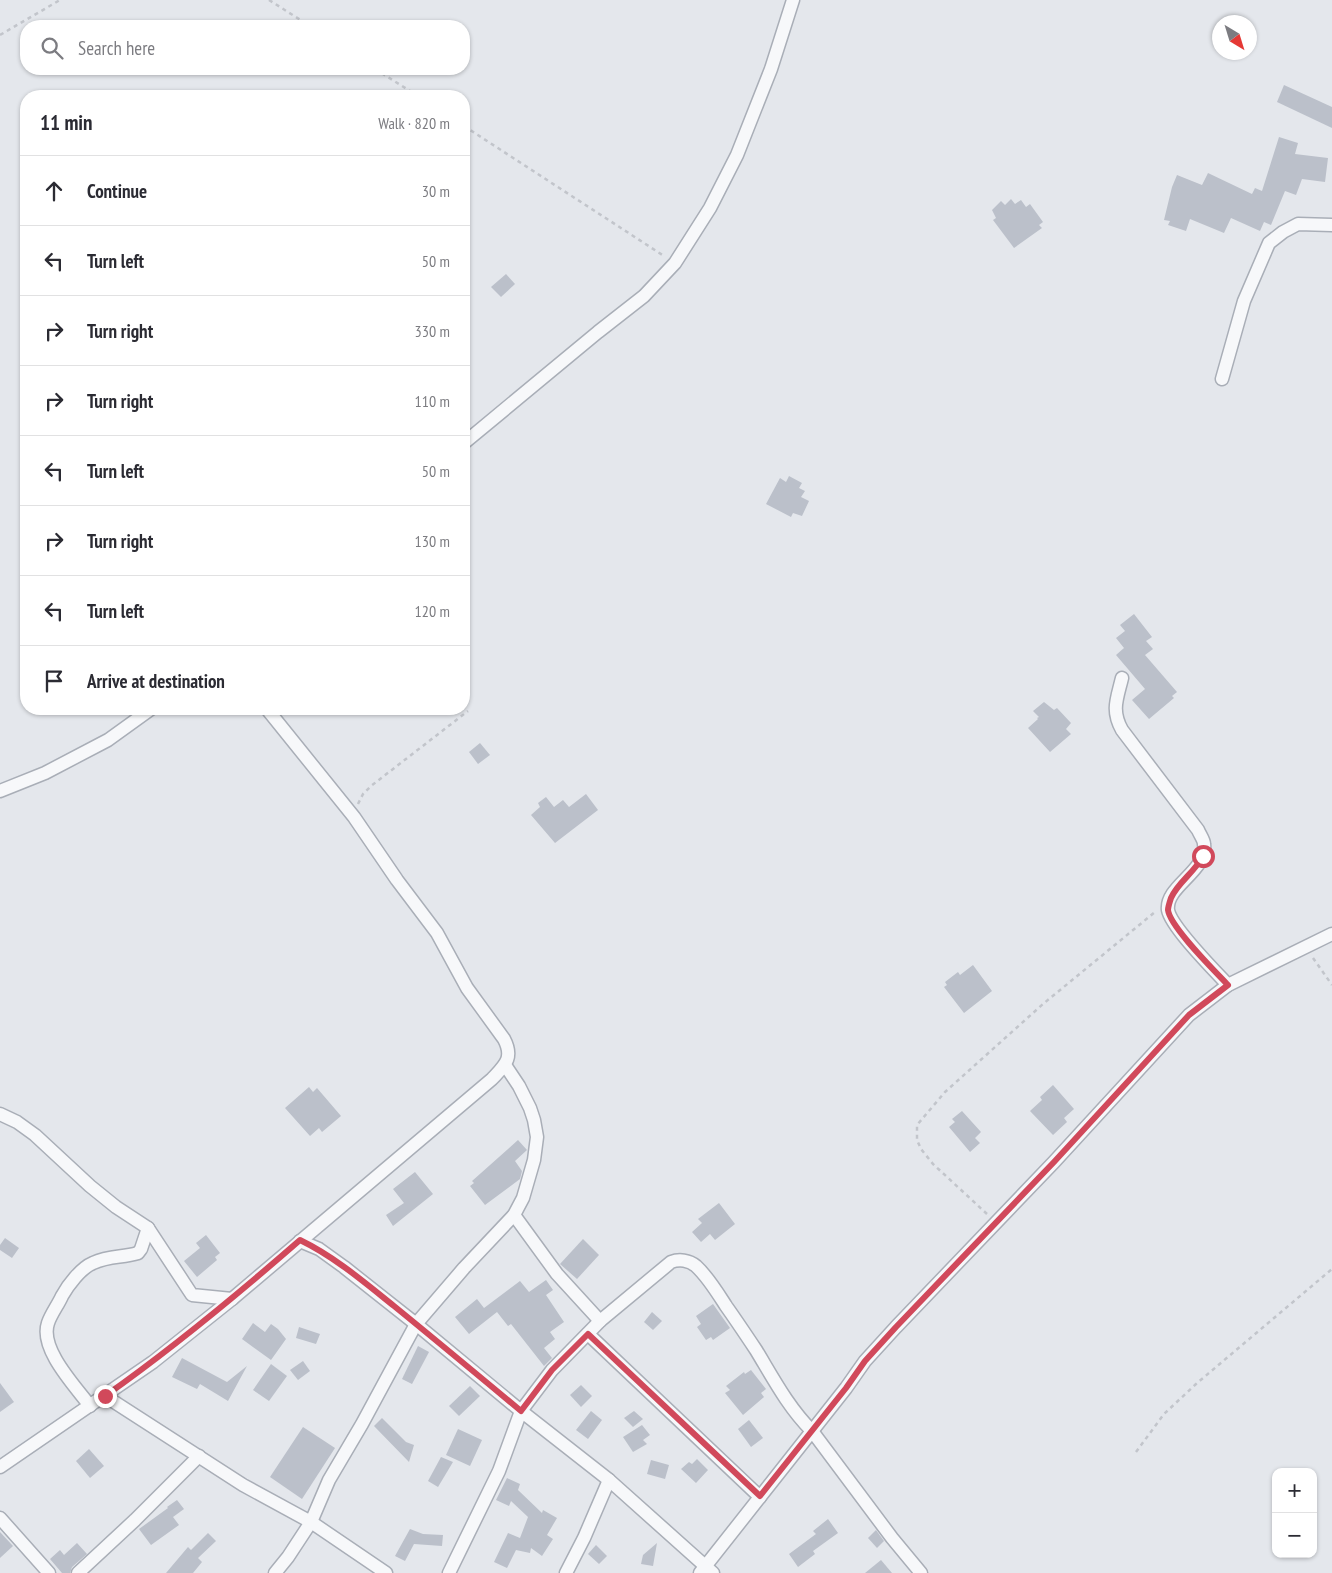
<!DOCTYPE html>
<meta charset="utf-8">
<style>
:root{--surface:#fff;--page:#f2f2f3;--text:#2b2b33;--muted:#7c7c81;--line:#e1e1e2}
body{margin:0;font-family:"PT Sans Narrow",sans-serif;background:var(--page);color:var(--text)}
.controls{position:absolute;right:15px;bottom:15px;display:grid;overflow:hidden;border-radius:10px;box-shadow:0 1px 4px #0004}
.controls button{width:45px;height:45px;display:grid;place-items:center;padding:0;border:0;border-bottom:1px solid var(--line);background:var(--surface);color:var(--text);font:25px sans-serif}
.compass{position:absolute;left:1212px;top:15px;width:45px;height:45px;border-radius:50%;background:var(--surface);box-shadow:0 1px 4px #0004;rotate:142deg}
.stop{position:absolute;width:15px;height:15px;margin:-11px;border:4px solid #d1495b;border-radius:50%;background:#fff}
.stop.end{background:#d1495b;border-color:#fff;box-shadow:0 1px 5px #0008}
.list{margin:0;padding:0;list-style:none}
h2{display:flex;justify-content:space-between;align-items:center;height:65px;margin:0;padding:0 20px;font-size:21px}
h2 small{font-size:16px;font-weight:400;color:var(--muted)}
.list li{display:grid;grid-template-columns:32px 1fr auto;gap:15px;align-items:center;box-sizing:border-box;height:70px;padding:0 20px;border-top:1px solid var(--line)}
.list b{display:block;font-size:19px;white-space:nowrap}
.list em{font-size:16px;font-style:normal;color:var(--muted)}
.icon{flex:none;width:28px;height:28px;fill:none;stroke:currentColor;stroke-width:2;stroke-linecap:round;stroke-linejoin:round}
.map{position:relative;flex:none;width:1332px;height:1573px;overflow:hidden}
.search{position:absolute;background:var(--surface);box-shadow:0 1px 4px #0004;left:20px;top:20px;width:450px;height:55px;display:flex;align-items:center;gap:12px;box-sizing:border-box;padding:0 18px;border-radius:20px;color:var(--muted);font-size:19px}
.panel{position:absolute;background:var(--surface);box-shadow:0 1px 4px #0004;left:20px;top:90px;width:450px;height:625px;border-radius:20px}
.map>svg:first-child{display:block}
.building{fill:#bbc0ca}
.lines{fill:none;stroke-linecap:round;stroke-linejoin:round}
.street-casing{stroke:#a9aeb7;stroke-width:15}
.path{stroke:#c2c5cb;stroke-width:2.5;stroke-dasharray:4 4;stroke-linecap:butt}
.street{stroke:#f7f8fa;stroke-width:12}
.route{stroke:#d1495b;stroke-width:6}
</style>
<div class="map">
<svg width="1332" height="1573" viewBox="0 0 1332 1573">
<rect width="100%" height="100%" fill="#e4e7ec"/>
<g class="building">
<polygon points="1284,85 1332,107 1332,128 1277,102"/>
<polygon points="1279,137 1298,143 1295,154 1328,158 1325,182 1302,179 1296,195 1285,191 1271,225 1264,222 1260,231 1231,218 1224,233 1190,219 1186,231 1168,225 1170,221 1164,220 1172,187 1177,175 1202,185 1208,173 1252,194 1255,188 1262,191"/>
<polygon points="1011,199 1015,204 1021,200 1026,207 1030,204 1043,222 1039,225 1042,228 1014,248 993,220 996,218 992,210 1001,201 1005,205"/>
<polygon points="506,274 515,284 501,297 491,287"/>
<polygon points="789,476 802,483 799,488 805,491 801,497 809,501 802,516 793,513 791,517 766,504 780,478 786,482"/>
<polygon points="1134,614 1152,637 1146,641 1153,649 1145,655 1177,692 1172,696 1174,698 1149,719 1132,700 1145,689 1116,655 1124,648 1116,638 1125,631 1120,625"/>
<polygon points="1044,702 1054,710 1057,708 1071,723 1066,729 1071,734 1050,752 1028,728 1038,719 1037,718 1039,717 1033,711"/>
<polygon points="480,743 490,755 478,764 469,752"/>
<polygon points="586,794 598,810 555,843 531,815 540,807 538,803 546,797 554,807 563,800 569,807"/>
<polygon points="973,965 992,991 964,1013 944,987 947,985 945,982 958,972 960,975"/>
<polygon points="1053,1085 1074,1109 1064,1118 1067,1122 1053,1135 1030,1111 1042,1100 1040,1097"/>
<polygon points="309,1087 313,1092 317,1088 341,1116 322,1132 319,1128 310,1136 285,1108"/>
<polygon points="962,1111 981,1132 975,1138 980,1143 970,1152 949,1127 955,1122 952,1119"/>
<polygon points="518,1140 527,1150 515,1161 522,1171 520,1179 485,1205 470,1186 474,1183 472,1181"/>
<polygon points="415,1172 433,1194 393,1226 386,1215 404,1203 393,1189"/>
<polygon points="719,1203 735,1224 715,1240 710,1234 701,1242 692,1232 702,1223 698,1219"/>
<polygon points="206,1235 220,1253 215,1257 217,1260 197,1277 184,1261 200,1248 196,1243"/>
<polygon points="5,1238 19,1248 12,1258 0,1250 0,1245"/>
<polygon points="583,1239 599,1255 577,1279 560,1264"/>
<polygon points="546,1280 553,1290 546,1295 564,1322 550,1332 555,1339 544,1348 552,1358 544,1366 511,1324 508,1326 497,1312 469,1334 455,1317 477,1299 484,1308 520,1281 529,1292"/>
<polygon points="713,1304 730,1328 713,1340 711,1337 706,1340 697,1327 701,1324 696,1316"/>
<polygon points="652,1312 662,1321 653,1330 644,1322"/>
<polygon points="253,1323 265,1332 271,1324 278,1329 286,1339 271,1360 242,1339"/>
<polygon points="299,1327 320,1334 316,1344 296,1338"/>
<polygon points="418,1346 429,1352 412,1384 402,1379"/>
<polygon points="182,1358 227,1382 247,1366 228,1401 200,1384 197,1389 172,1377"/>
<polygon points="303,1361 310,1371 298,1380 290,1370"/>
<polygon points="271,1364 287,1376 269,1401 253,1390"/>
<polygon points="751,1370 766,1389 761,1393 764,1397 743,1415 725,1393 730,1390 726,1386 744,1372 745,1374"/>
<polygon points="0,1383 14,1402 0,1412"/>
<polygon points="581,1385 592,1396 581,1407 570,1395"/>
<polygon points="470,1386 480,1396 459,1416 449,1406"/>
<polygon points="591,1411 602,1420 588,1439 576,1430"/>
<polygon points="634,1411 643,1419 633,1427 624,1418"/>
<polygon points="382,1418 406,1442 414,1445 409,1462 374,1426"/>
<polygon points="749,1420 763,1438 751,1447 738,1429"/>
<polygon points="642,1425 650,1435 643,1440 647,1444 633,1452 623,1437"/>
<polygon points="303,1427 335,1448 302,1499 270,1477"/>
<polygon points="458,1429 482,1440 470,1466 446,1455"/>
<polygon points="89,1449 104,1466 90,1478 76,1461"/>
<polygon points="441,1457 453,1462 438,1487 428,1481"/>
<polygon points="697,1459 708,1470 696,1483 681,1469 689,1462 692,1464"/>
<polygon points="651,1460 669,1465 665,1479 647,1474"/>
<polygon points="507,1478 520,1484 518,1490 542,1513 543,1510 557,1518 547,1535 553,1539 542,1556 531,1548 530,1553 516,1550 507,1568 494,1562 508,1533 520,1538 528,1517 511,1501 509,1506 496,1500"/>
<polygon points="177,1500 184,1509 173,1517 179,1525 151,1545 139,1529 168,1508 167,1507"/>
<polygon points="828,1519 838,1533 813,1551 815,1554 798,1567 789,1554 816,1534 813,1531"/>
<polygon points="410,1529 423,1534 443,1535 442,1546 414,1544 405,1561 395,1556"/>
<polygon points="876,1530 884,1541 877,1548 868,1538"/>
<polygon points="0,1532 13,1546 0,1558"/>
<polygon points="208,1533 216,1541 198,1558 202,1562 193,1573 166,1573 188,1547 191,1550"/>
<polygon points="77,1543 87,1554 72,1567 70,1573 62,1573 50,1559 60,1550 64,1555"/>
<polygon points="657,1543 653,1566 641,1564 643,1555"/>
<polygon points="596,1545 607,1556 599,1564 588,1554"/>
<polygon points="881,1560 892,1573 865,1573"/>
</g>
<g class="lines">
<defs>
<g id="street">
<polyline points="1222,379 1244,301 1269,243 1283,232 1298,224 1332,225"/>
<polyline points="464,443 598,332 644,296 675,263 710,208 737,155 771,69 793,0"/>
<path d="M1122 678C1117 699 1111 710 1122 730L1198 830C1200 835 1204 840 1204 844 1208 871 1165 886 1168 910 1171 927 1215 971 1228 985"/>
<polyline points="0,791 45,773 108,740 151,709"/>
<polyline points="0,1114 17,1122 35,1135 90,1186 116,1207 148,1228 192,1295 232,1299"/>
<polyline points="514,1215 557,1274 600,1321"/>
<polyline points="300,1241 319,1249 344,1267 416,1324 521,1411 609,1480 713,1573"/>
<polyline points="588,1334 760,1497"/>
<polyline points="105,1396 243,1485 311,1522 386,1573"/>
<path d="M90 1406C76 1387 39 1349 48 1323 51 1314 58 1305 62 1296 68 1285 81 1268 93 1263 110 1255 122 1258 138 1253L141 1249 148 1228"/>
<path d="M0 1467 153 1362 232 1299 492 1079C505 1065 514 1058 504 1039L467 988 437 933 397 880 354 817 267 709"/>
<polyline points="0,1518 49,1573"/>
<polyline points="78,1573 135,1520 199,1456"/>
<polyline points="275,1573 288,1557 311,1522 329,1480 362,1424 416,1324 464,1268 514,1215 523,1198 534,1160 537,1137 534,1120 530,1108 519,1086 505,1065"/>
<path d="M449 1573 499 1471 521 1411 552 1370 600 1321 671 1262C679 1259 689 1260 696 1266 708 1277 717 1292 726 1306 736 1320 746 1335 756 1350 773 1378 788 1407 812 1431L892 1538 921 1573"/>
<polyline points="566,1573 584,1538 609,1480"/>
<polyline points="700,1573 846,1388 865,1361 896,1327 1054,1162 1189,1015 1228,985 1332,934"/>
</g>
</defs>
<use href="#street" class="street-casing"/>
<g class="path">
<polyline points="269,0 310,26"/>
<polyline points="0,35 60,0"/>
<polyline points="375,69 418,96"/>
<polyline points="464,126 664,256"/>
<polyline points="358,804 363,794 371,786 468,711"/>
<polyline points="1313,958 1332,985"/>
<polyline points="987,1214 933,1164 921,1149 917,1140 917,1125 945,1092 1043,1004 1155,912"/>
<polyline points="1136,1452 1164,1414 1196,1384 1332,1269"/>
</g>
<use href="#street" class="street"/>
</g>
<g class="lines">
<path class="route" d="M105 1396C173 1348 237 1295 300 1240 335 1257 364 1282 394 1306 437 1341 479 1376 521 1411L552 1370 588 1334 760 1496 846 1388 865 1361 896 1327 1054 1162 1189 1015 1228 985C1215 971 1170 927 1168 910 1168 907 1170 901 1171 898 1178 882 1195 872 1203 856"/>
</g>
</svg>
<div class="controls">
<button>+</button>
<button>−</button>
</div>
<svg class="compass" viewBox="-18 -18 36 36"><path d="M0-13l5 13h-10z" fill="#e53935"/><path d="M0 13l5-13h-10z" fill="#7c7c81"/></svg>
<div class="stop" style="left:1203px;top:856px"></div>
<div class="stop end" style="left:105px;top:1396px"></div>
<div class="search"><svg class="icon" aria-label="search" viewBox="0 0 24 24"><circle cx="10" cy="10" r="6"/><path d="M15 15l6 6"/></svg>Search here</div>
<section class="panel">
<h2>11 min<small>Walk · 820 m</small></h2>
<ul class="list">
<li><svg class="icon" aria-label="ahead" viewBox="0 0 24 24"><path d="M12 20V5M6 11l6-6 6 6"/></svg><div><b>Continue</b></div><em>30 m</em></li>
<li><svg class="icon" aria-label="left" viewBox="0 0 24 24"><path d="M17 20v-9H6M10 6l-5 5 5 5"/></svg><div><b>Turn left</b></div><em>50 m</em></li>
<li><svg class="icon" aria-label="right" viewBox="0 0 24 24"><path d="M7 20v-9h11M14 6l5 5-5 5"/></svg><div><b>Turn right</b></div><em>330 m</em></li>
<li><svg class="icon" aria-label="right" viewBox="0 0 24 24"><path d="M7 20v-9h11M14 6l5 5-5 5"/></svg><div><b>Turn right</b></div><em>110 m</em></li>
<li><svg class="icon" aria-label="left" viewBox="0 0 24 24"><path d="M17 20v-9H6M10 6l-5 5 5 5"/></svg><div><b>Turn left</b></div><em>50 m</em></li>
<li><svg class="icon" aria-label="right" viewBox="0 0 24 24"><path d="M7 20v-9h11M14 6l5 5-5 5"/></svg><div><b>Turn right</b></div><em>130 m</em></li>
<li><svg class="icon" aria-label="left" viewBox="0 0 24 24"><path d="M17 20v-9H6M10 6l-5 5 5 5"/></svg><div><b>Turn left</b></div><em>120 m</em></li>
<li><svg class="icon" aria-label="arrive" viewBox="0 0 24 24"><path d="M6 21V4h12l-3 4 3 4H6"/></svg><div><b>Arrive at destination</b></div></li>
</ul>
</section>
</div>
